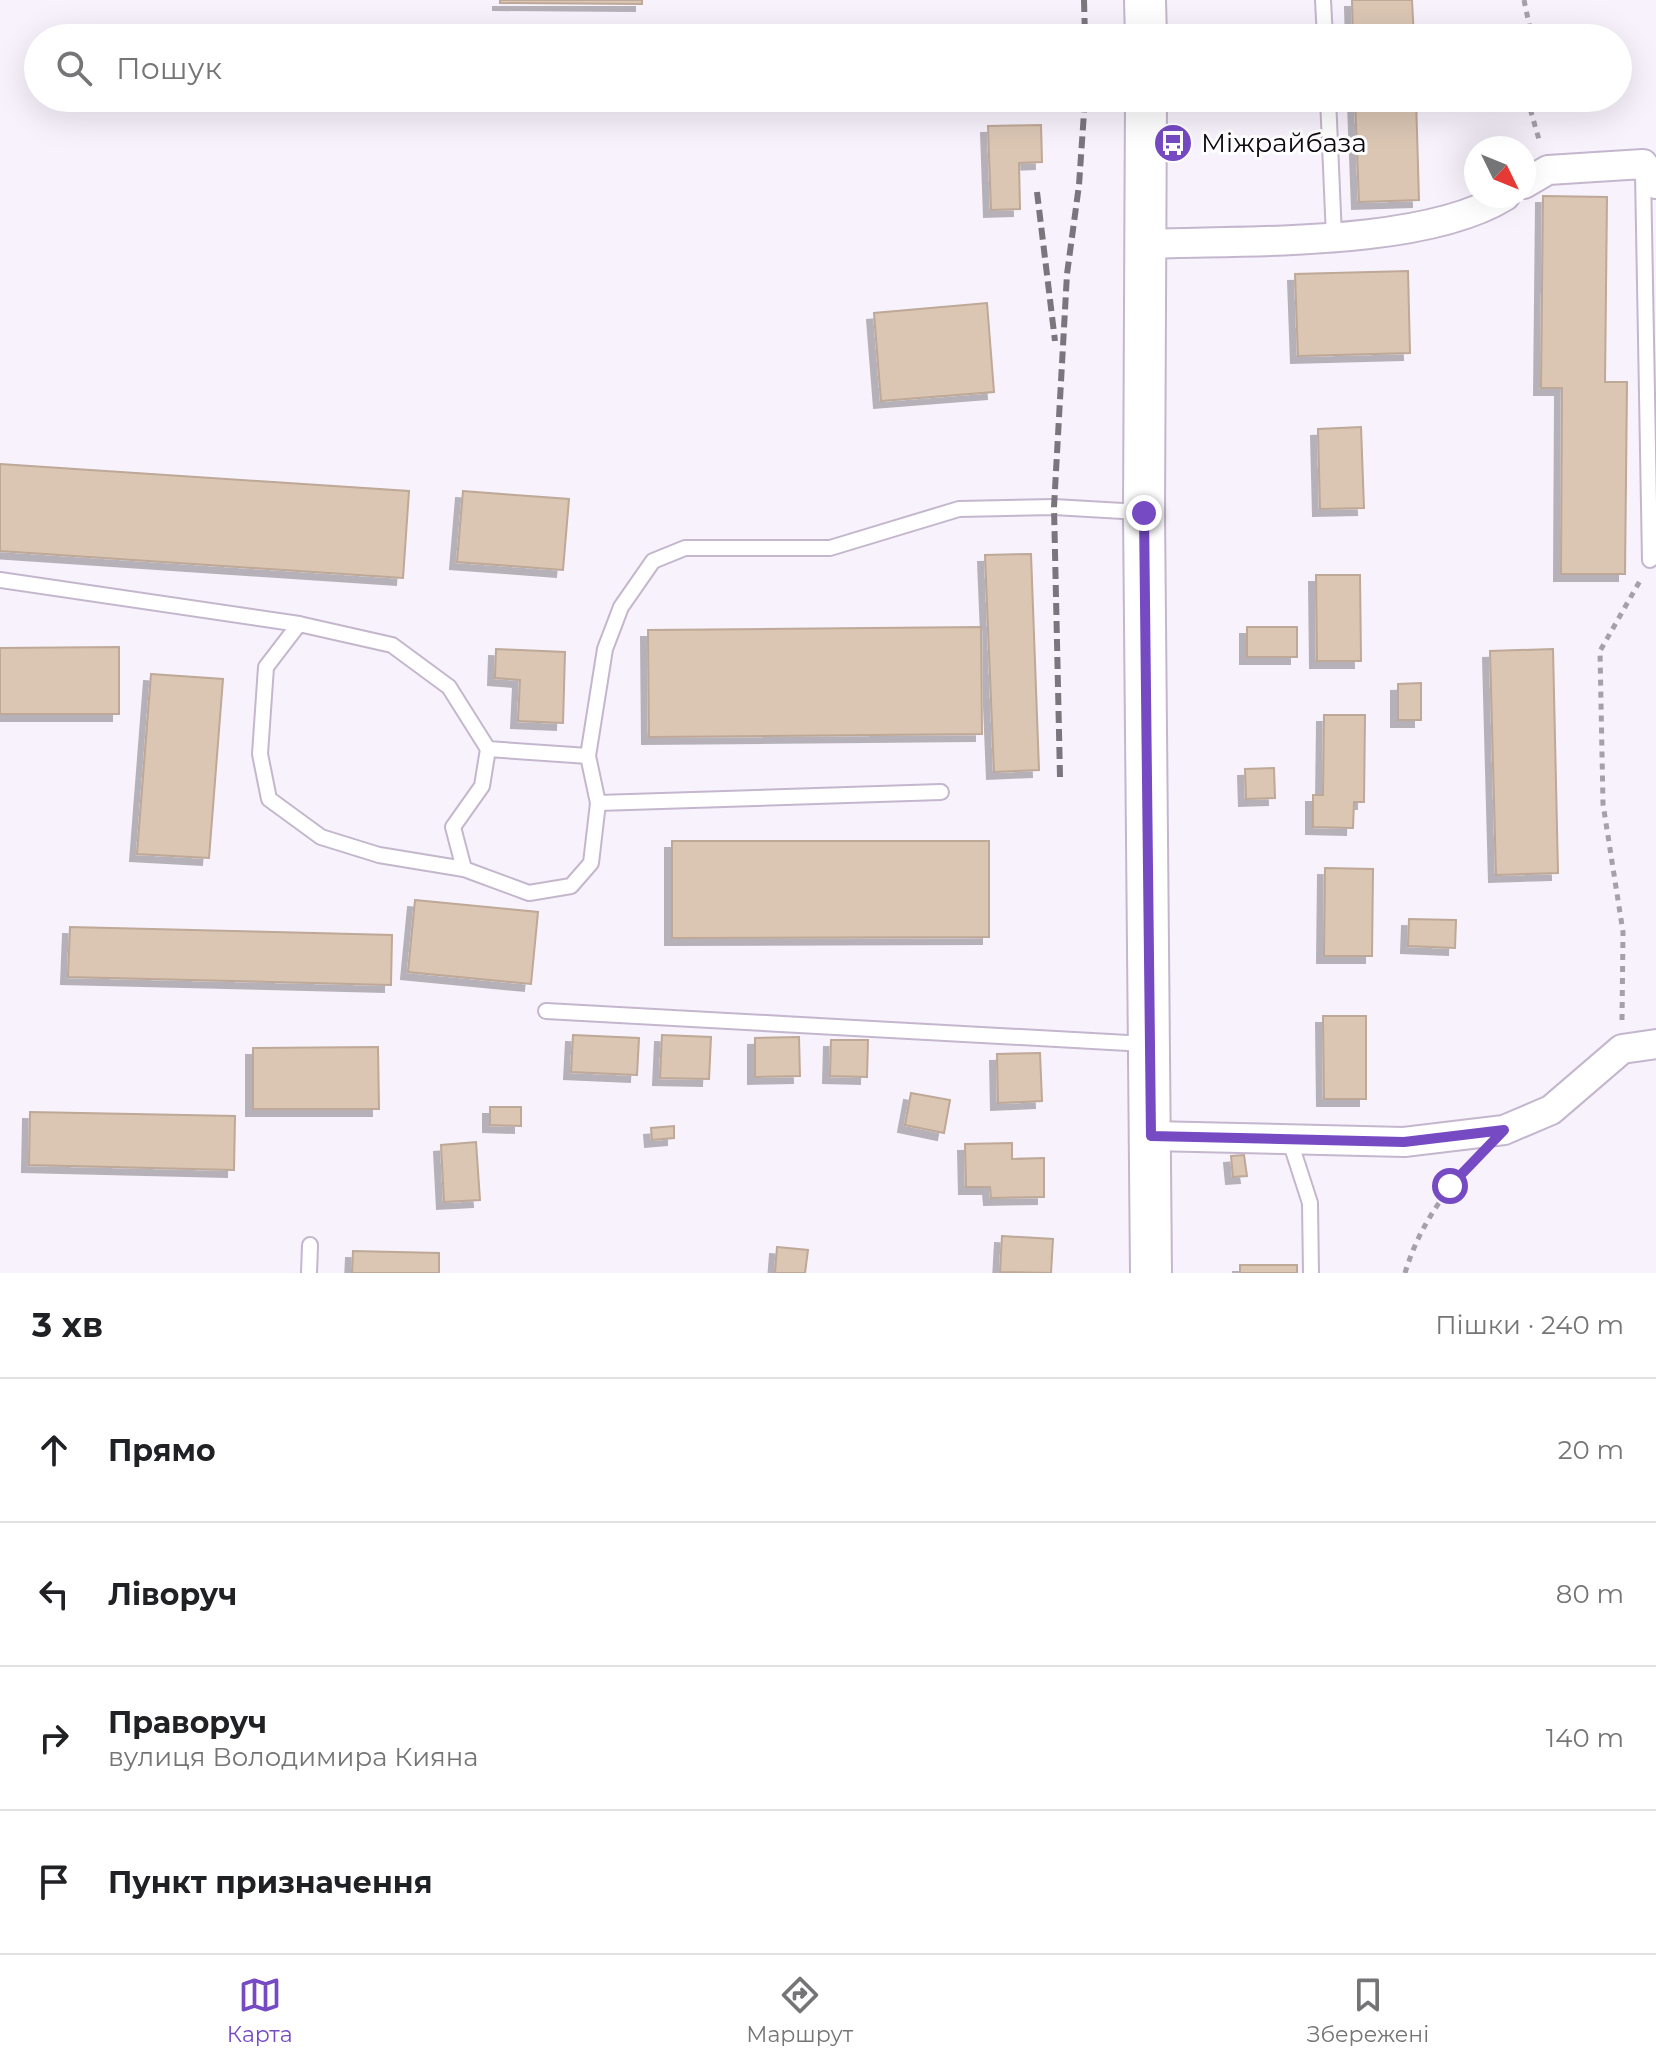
<!DOCTYPE html>
<html lang="uk">
<meta charset="utf-8">
<style>
:root{--surface:#fff;--page:#f6f6f6;--text:#202124;--muted:#757577;--line:#e0e0e0;--accent:#754ac3}
body{margin:0;font-family:Montserrat,sans-serif;background:var(--page);color:var(--text)}
.compass{position:absolute;left:1464px;top:136px;width:72px;height:72px;border-radius:50%;background:var(--surface);box-shadow:0 8px 32px #0002;rotate:133deg}
.stop{position:absolute;width:24px;height:24px;margin:-18px;border:6px solid #754ac3;border-radius:50%;background:#fff}
.stop.end{background:#754ac3;border-color:#fff;box-shadow:0 2px 8px #0008}
.list{margin:0;padding:0;list-style:none}
h2{display:flex;justify-content:space-between;align-items:center;height:104px;margin:0;padding:0 32px;font-size:34px}
h2 small{font-size:26px;font-weight:400;color:var(--muted)}
.list li{display:grid;grid-template-columns:52px 1fr auto;gap:24px;align-items:center;box-sizing:border-box;height:144px;padding:0 32px;border-top:2px solid var(--line)}
.list b{display:block;font-size:30px;white-space:nowrap}
.list p{margin:0;font-size:26px;white-space:nowrap;color:var(--muted)}
.list em{font-size:26px;font-style:normal;color:var(--muted)}
.icon{flex:none;width:44px;height:44px;fill:none;stroke:currentColor;stroke-width:2;stroke-linecap:round;stroke-linejoin:round}
.map{position:relative;flex:none;width:1656px;height:1273px;overflow:hidden}
.search{position:absolute;background:var(--surface);box-shadow:0 8px 32px #0002;left:24px;right:24px;top:24px;height:88px;display:flex;align-items:center;gap:20px;box-sizing:border-box;padding:0 28px;border-radius:44px;color:var(--muted);font-size:30px}
.sheet{height:680px;background:var(--surface)}
nav{display:flex;justify-content:space-around;align-items:center;box-sizing:border-box;height:112px;border-top:2px solid var(--line);background:var(--surface);font-size:22px;color:var(--muted)}
nav a{display:grid;justify-items:center;gap:4px}
nav .on{color:var(--accent)}
.map>svg:first-child{display:block}
.building{fill:#dbc6b4;stroke:#bea897;stroke-width:2;filter:url(#shadow)}
.lines{fill:none;stroke-linecap:round;stroke-linejoin:round}
.lane-casing{stroke:#c4b7cd;stroke-width:18}
.street-casing{stroke:#c4b7cd;stroke-width:32}
.secondary-casing{stroke:#c4b7cd;stroke-width:44}
.path{stroke:#a6a0a9;stroke-width:5;stroke-dasharray:6 6;stroke-linecap:butt}
.lane{stroke:#fff;stroke-width:14}
.street{stroke:#fff;stroke-width:28}
.secondary{stroke:#fff;stroke-width:40}
.rail{stroke:#7b757e;stroke-width:6;stroke-dasharray:12 6;stroke-linecap:butt}
.route{stroke:#754ac3;stroke-width:10}
.labels{text-anchor:middle;dominant-baseline:central;stroke-width:6;stroke-linejoin:round;paint-order:stroke}
.poi-label{font-size:26px;fill:#0f0a12;stroke:#fff;text-anchor:start}
</style>
<div class="map">
<svg width="1656" height="1273" viewBox="0 0 1656 1273">
<defs>
<filter id="shadow"><feDropShadow dx="-7" dy="7" stdDeviation="0" flood-color="#0004"/></filter>
</defs>
<rect width="100%" height="100%" fill="#f8f2fc"/>
<g class="building">
<polygon points="500,0 642,0 642,4 500,3"/>
<polygon points="1352,0 1412,0 1414,38 1353,38"/>
<polygon points="1355,98 1416,98 1419,200 1359,202"/>
<polygon points="1041,125 1042,162 1019,163 1020,209 991,210 988,126"/>
<polygon points="1543,196 1607,197 1605,382 1627,382 1625,574 1561,574 1562,388 1541,388"/>
<polygon points="1408,271 1410,353 1298,356 1295,274"/>
<polygon points="987,303 994,392 881,401 874,313"/>
<polygon points="1361,427 1364,508 1320,509 1318,429"/>
<polygon points="0,464 409,491 403,578 0,551"/>
<polygon points="463,491 569,499 563,570 457,562"/>
<polygon points="1031,554 1039,770 994,772 985,555"/>
<polygon points="1316,575 1360,575 1361,661 1317,661"/>
<polygon points="981,627 982,734 649,737 648,630"/>
<rect x="1247" y="627" width="50" height="30"/>
<polygon points="119,647 119,714 0,714 0,648"/>
<polygon points="496,649 565,652 563,723 518,721 520,680 495,678"/>
<polygon points="1553,649 1558,873 1496,875 1490,651"/>
<polygon points="151,674 223,679 209,858 137,854"/>
<polygon points="1421,683 1421,720 1398,720 1398,684"/>
<polygon points="1324,715 1365,715 1364,802 1354,802 1353,828 1313,827 1313,795 1323,795"/>
<polygon points="1274,768 1275,798 1246,799 1245,769"/>
<polygon points="672,841 989,841 989,937 672,938"/>
<polygon points="1325,868 1373,869 1372,956 1324,956"/>
<polygon points="415,900 538,912 531,984 408,972"/>
<polygon points="1409,919 1456,920 1455,948 1408,946"/>
<polygon points="70,927 392,935 391,985 68,977"/>
<polygon points="1323,1016 1366,1016 1366,1099 1324,1099"/>
<polygon points="573,1035 639,1038 637,1075 571,1072"/>
<polygon points="662,1035 711,1037 709,1079 660,1078"/>
<polygon points="799,1037 800,1076 755,1077 755,1038"/>
<polygon points="831,1040 868,1040 867,1077 830,1076"/>
<polygon points="378,1047 379,1109 253,1109 253,1048"/>
<polygon points="1040,1053 1042,1101 998,1103 997,1054"/>
<polygon points="911,1093 950,1100 944,1133 905,1125"/>
<polygon points="490,1107 521,1107 521,1126 490,1125"/>
<polygon points="30,1112 235,1116 234,1170 29,1165"/>
<polygon points="674,1126 674,1138 652,1140 651,1128"/>
<polygon points="476,1142 480,1200 444,1202 441,1145"/>
<polygon points="1012,1143 1012,1159 1044,1158 1044,1197 991,1198 990,1187 966,1187 965,1144"/>
<polygon points="1244,1155 1247,1176 1233,1177 1231,1156"/>
<polygon points="1002,1236 1053,1239 1051,1273 1000,1272"/>
<polygon points="777,1247 808,1250 805,1273 775,1273"/>
<polygon points="353,1251 439,1253 439,1273 352,1273"/>
<rect x="1240" y="1265" width="57" height="8"/>
</g>
<g class="lines">
<defs>
<g id="lane">
<polyline points="1323,0 1325,38"/>
<polyline points="1328,98 1334,237"/>
<polyline points="1643,173 1650,560"/>
<polyline points="0,580 299,624"/>
<polyline points="488,749 482,786 453,827 464,869 379,855 321,837 269,799 260,754 266,667 299,624 392,645 449,687 488,749 588,756"/>
<polyline points="941,792 598,803 588,756 605,649 621,607 653,561 685,548 830,548 959,509 1054,507 1140,512"/>
<polyline points="464,869 529,893 571,886 591,863 598,803"/>
<polyline points="546,1011 1146,1044"/>
<polyline points="1289,1138 1310,1203 1311,1273"/>
<polyline points="309,1273 310,1245"/>
</g>
<g id="street">
<polyline points="1524,184 1548,170 1643,164 1656,184"/>
<path d="M1148 244C1245 240 1423 247 1505 196"/>
<polyline points="1151,1136 1404,1142 1504,1130 1551,1110 1622,1049 1656,1044"/>
</g>
<g id="secondary">
<polyline points="1145,0 1146,38"/>
<polyline points="1146,98 1144,513 1151,1273"/>
</g>
</defs>
<use href="#lane" class="lane-casing"/>
<use href="#street" class="street-casing"/>
<use href="#secondary" class="secondary-casing"/>
<g class="path">
<polyline points="1524,0 1532,38"/>
<polyline points="1527,98 1540,143"/>
<polyline points="1622,1020 1623,932 1603,804 1600,651 1641,579"/>
<path d="M1405 1273C1418 1230 1441 1195 1472 1163"/>
</g>
<use href="#lane" class="lane"/>
<use href="#street" class="street"/>
<use href="#secondary" class="secondary"/>
<g class="rail">
<polyline points="1084,0 1085,38"/>
<polyline points="1037,192 1055,341"/>
<polyline points="1060,777 1054,507 1067,274 1079,185 1085,98"/>
</g>
</g>
<g class="lines">
<polyline class="route" points="1144,513 1151,1136 1404,1142 1504,1130 1450,1186"/>
</g>
<defs>
<symbol id="bus-disc" viewBox="-11 -11 22 22"><circle r="9.5" fill="#754ac3" stroke="#fff"/><path d="M-5-6H5V4H4V6H2V4H-2V6H-4V4H-5ZM-3.5-4V0h7V-4ZM-3.5 1.2v1.5H-2V1.2ZM2 1.2v1.5H3.5V1.2Z" fill="#fff"/></symbol>
</defs>
<g fill-rule="evenodd">
<use href="#bus-disc" x="1151" y="121" width="44" height="44"/>
</g>
<g class="labels">
<g class="poi-label">
<text x="1201" y="143">Міжрайбаза</text>
</g>
</g>
</svg>
<svg class="compass" viewBox="-18 -18 36 36"><path d="M0-13l5 13h-10z" fill="#e53935"/><path d="M0 13l5-13h-10z" fill="#757577"/></svg>
<div class="stop" style="left:1450px;top:1186px"></div>
<div class="stop end" style="left:1144px;top:513px"></div>
<div class="search"><svg class="icon" aria-label="search" viewBox="0 0 24 24"><circle cx="10" cy="10" r="6"/><path d="M15 15l6 6"/></svg>Пошук</div>
</div>
<section class="sheet">
<h2>3 хв<small>Пішки · 240 m</small></h2>
<ul class="list">
<li><svg class="icon" aria-label="ahead" viewBox="0 0 24 24"><path d="M12 20V5M6 11l6-6 6 6"/></svg><div><b>Прямо</b></div><em>20 m</em></li>
<li><svg class="icon" aria-label="left" viewBox="0 0 24 24"><path d="M17 20v-9H6M10 6l-5 5 5 5"/></svg><div><b>Ліворуч</b></div><em>80 m</em></li>
<li><svg class="icon" aria-label="right" viewBox="0 0 24 24"><path d="M7 20v-9h11M14 6l5 5-5 5"/></svg><div><b>Праворуч</b><p>вулиця Володимира Кияна</p></div><em>140 m</em></li>
<li><svg class="icon" aria-label="arrive" viewBox="0 0 24 24"><path d="M6 21V4h12l-3 4 3 4H6"/></svg><div><b>Пункт призначення</b></div></li>
</ul>
</section>
<nav>
<a class="on"><svg class="icon" aria-label="map" viewBox="0 0 24 24"><path d="M3 6l6-2 6 2 6-2v14l-6 2-6-2-6 2zM9 4v14M15 6v14"/></svg>Карта</a>
<a><svg class="icon" aria-label="directions" viewBox="0 0 24 24"><path d="M12 3l9 9-9 9-9-9zM9 14v-3h6M13 9l2 2-2 2"/></svg>Маршрут</a>
<a><svg class="icon" aria-label="saved" viewBox="0 0 24 24"><path d="M7 4h10v16l-5-4-5 4z"/></svg>Збережені</a>
</nav>
